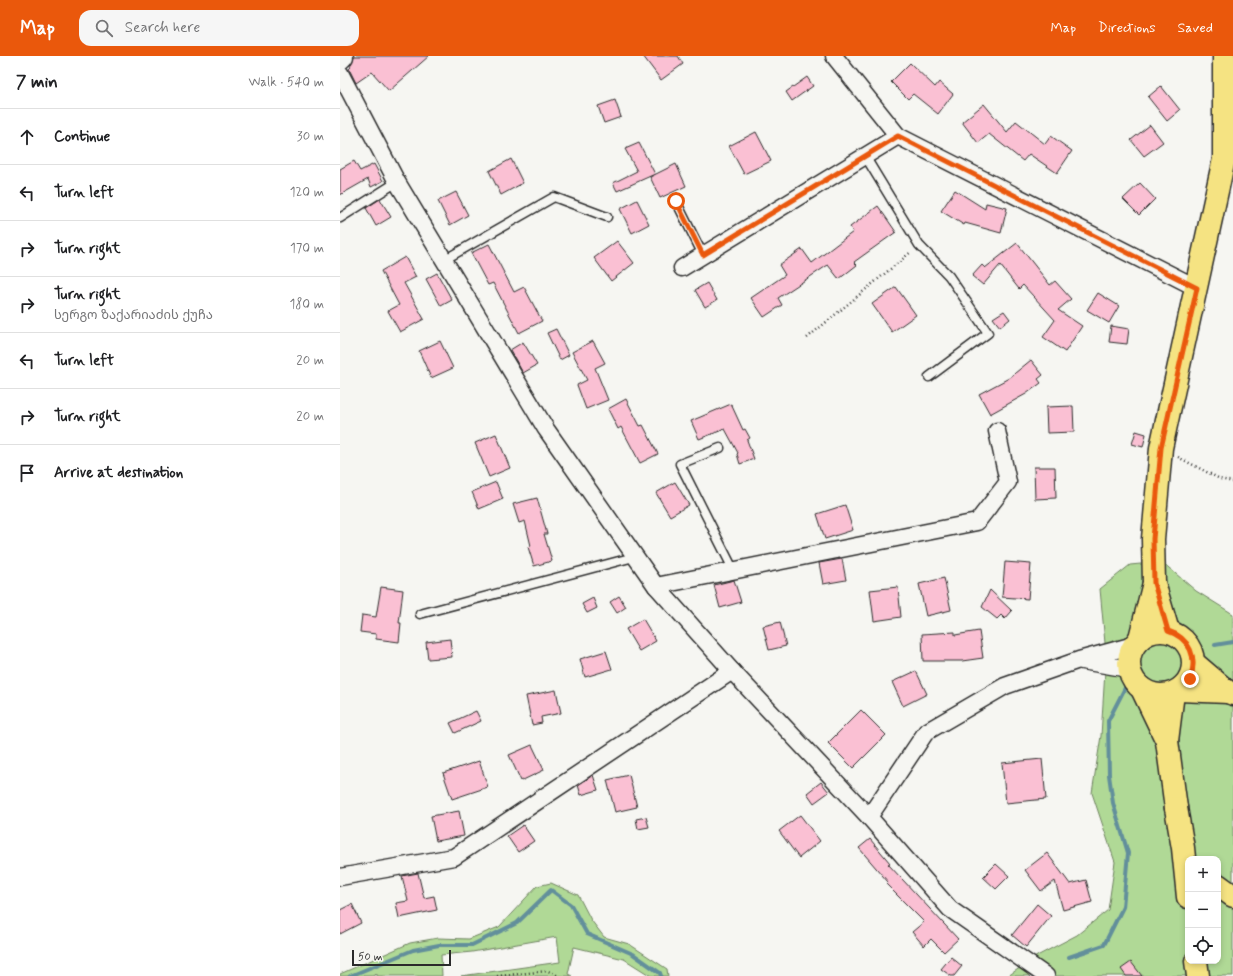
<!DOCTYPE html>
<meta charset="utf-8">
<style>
:root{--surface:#fff;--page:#f6f6f6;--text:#202124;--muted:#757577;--line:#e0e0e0;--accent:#ea580c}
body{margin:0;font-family:Mynerve,"Noto Sans Georgian",sans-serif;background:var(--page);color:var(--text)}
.controls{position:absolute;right:12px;bottom:12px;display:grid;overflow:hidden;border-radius:8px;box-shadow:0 2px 6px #0003}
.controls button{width:36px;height:36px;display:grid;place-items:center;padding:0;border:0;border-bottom:1px solid var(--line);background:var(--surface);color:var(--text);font:20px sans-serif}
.scale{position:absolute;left:12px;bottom:10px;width:99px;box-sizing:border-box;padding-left:4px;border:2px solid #2b2b2b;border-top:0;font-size:11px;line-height:14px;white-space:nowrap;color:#2b2b2b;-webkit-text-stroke:3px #f6f6f2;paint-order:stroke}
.stop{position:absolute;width:12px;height:12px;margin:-9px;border:3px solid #ea580c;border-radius:50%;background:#fff}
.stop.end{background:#ea580c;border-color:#fff;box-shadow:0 1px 4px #0008}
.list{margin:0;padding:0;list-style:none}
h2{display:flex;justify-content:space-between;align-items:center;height:52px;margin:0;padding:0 16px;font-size:17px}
h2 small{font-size:13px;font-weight:400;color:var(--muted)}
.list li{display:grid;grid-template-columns:26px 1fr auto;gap:12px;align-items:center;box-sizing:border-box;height:56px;padding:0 16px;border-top:1px solid var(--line)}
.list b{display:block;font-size:15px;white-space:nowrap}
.list p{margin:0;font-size:13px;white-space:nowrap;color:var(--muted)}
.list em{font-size:13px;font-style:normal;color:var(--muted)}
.icon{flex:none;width:22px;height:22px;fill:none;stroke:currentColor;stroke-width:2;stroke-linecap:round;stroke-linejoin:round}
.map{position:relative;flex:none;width:893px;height:920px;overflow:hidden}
header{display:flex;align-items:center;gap:24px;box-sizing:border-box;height:56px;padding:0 20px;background:var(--accent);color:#fff}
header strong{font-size:19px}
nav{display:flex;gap:22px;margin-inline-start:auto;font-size:14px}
.search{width:280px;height:36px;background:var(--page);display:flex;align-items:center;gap:10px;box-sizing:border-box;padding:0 14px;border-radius:12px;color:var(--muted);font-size:15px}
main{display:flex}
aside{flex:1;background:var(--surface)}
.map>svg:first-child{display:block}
.green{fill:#b0d996;stroke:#6e8260;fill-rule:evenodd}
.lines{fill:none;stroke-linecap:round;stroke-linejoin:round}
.stream{stroke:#628f9b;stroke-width:4}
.building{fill:#fac0d3;stroke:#2b2b2b}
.lane-casing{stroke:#2b2b2b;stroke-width:11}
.street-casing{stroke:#2b2b2b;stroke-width:19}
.secondary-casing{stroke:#2b2b2b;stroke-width:25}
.primary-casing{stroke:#2b2b2b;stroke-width:25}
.highway-casing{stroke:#2b2b2b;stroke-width:25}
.path{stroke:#2b2b2b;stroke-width:2.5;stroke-dasharray:1 3;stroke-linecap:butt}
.lane{stroke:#f6f6f2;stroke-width:8}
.street{stroke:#f6f6f2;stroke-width:16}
.secondary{stroke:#f6f6f2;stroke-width:22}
.primary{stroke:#f5e382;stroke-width:22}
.highway{stroke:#f5e382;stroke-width:22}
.route{stroke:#ea580c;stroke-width:5}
</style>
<header>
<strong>Map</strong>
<div class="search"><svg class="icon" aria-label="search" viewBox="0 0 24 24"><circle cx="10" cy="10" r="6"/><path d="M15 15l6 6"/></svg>Search here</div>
<nav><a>Map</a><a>Directions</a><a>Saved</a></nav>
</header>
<main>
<aside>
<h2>7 min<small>Walk · 540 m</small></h2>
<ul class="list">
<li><svg class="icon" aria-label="ahead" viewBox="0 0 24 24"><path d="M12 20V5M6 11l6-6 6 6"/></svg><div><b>Continue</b></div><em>30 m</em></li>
<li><svg class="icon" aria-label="left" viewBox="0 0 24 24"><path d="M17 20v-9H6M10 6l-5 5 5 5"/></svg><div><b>Turn left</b></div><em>120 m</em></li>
<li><svg class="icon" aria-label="right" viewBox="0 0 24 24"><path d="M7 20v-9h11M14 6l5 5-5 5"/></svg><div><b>Turn right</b></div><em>170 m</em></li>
<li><svg class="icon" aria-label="right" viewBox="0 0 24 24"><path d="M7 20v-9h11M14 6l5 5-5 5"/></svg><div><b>Turn right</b><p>სერგო ზაქარიაძის ქუჩა</p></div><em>180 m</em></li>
<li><svg class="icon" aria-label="left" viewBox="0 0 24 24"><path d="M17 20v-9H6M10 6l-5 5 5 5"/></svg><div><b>Turn left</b></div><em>20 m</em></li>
<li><svg class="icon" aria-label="right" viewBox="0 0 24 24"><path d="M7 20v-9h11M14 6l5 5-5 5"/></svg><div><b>Turn right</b></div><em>20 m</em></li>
<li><svg class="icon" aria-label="arrive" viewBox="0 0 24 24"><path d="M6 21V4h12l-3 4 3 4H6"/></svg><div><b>Arrive at destination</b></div></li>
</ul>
</aside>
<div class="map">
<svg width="893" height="920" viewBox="0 0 893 920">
<rect width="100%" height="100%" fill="#f6f6f2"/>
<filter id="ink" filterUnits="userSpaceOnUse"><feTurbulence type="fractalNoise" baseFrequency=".025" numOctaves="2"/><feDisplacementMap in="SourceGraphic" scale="8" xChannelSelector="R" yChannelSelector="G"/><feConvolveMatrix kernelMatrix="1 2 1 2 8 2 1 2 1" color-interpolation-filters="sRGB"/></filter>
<g filter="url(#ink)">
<g class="green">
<path d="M822 506 856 535 893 558V920H668L697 900 737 879 768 854 775 806 752 737 761 680 766 598 760 533 790 509ZM848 803H878V905H848Z"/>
<polygon points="211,827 238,839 251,864 264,881 289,888 327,913 328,920 311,920 284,903 234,891 228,918 232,920 121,920 220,906 217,881 132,896 101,899 102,920 37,920 37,918 32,920 0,920 0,918 70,887 98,882 129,883 159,871 197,830"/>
</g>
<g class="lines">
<g class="stream">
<polyline points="875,589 893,586"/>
<polyline points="729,901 764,889 783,851 788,797 773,747 769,719 768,665 786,630"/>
<polyline points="10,920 73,894 99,889 132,889 177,867 211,834 231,849 247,878 293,898 320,917 321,920"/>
</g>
</g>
<g class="building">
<polygon points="14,0 89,0 49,35 32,16 16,27 9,13 11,11 10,10"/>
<polygon points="303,0 338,0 343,8 321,24"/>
<polygon points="570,7 595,31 599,26 613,38 598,58 573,38 568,43 551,26"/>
<polygon points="467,21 473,30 452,45 446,36"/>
<polygon points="821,30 840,54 827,65 808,41"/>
<polygon points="275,44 281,61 264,67 258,50"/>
<polygon points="644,48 667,76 676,65 705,88 711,80 732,95 717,117 689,98 683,105 649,78 638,87 622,66"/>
<polygon points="810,69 823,86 804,100 791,84"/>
<polygon points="416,76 431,105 404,118 389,90"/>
<polygon points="299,87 315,118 277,135 273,127 297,115 285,93"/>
<polygon points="171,103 183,127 161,139 149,115"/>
<polygon points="14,105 20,115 34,108 43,125 31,131 28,123 0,139 0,113"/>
<polygon points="336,108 346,130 320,142 310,121"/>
<polygon points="800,127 815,143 799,159 783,143"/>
<polygon points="615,134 645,153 646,147 667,152 661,177 625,167 624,169 601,155"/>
<polygon points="116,136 128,159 110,169 98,145"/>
<polygon points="40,143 51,161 36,170 26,152"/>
<polygon points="297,144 309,168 292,177 280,153"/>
<polygon points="538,150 556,176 514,206 517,209 499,223 488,209 438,242 442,249 424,261 411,242 445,219 439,209 462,193 472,207 513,176 510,171"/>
<polygon points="277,185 294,207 271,225 254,202"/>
<polygon points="677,187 710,229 715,225 731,243 718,254 742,270 725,296 703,281 715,264 683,229 679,233 660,209 643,229 632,220 642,209 645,212"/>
<polygon points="149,188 174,236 184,231 202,265 179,277 153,227 148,229 131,197"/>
<polygon points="65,201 76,221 64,227 84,263 60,276 48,255 59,249 41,215"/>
<polygon points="97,217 112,244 101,250 86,223"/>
<polygon points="367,227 377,244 365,251 355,234"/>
<polygon points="556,231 576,259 552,276 532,248"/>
<polygon points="758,237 779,250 769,267 747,254"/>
<polygon points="664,255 670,263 660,271 653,262"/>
<polygon points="771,270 789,273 787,288 769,286"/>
<polygon points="216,273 229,299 220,304 207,277"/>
<polygon points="100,285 113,312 91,322 79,295"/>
<polygon points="253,285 265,307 255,312 268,344 246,353 237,329 247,324 232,296"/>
<polygon points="183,286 197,309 183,317 170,294"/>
<polygon points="691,304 703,319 698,323 701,327 686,338 650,358 639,338 669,322"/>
<polygon points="286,343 300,370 303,369 318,398 300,407 281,371 278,373 268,353"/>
<polygon points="391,348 403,374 405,373 410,382 407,384 414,403 400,408 397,398 398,397 385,373 359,383 351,365"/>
<polygon points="733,350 734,376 707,377 706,351"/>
<polygon points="796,375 806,378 803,391 792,388"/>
<polygon points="156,378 170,412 149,421 135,387"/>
<polygon points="694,411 715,411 716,442 695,443"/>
<polygon points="156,426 163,443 139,453 132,436"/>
<polygon points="335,426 349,449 330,460 316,437"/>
<polygon points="197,442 207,478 204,478 212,505 194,510 188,491 191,490 185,465 179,467 173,448"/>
<polygon points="505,449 513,474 485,483 477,458"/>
<polygon points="502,503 506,524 483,528 479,507"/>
<polygon points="665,506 691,508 688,543 662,541"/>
<polygon points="604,522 611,554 586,560 579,528"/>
<polygon points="394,524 401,546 380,552 374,529"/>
<polygon points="41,531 63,534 59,567 61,567 59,586 36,583 36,578 20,576 22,559 36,561"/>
<polygon points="558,531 561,561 534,565 530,534"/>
<polygon points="650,534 672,555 665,563 661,559 657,563 642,551"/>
<polygon points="279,540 286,551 277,557 270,546"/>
<polygon points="253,542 257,552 247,557 242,548"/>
<polygon points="303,563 316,585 299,595 286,573"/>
<polygon points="440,566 446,590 429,594 423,570"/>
<polygon points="639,575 643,602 622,605 583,605 582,578 615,576 615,579"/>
<polygon points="110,583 112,601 88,603 86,586"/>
<polygon points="266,595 272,613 245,621 240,603"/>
<polygon points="576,615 587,638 563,650 552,626"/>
<polygon points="216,634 221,657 201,661 202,667 192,669 186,640"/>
<polygon points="521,654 546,679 513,712 488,687"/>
<polygon points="136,655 141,665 115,677 110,667"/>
<polygon points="192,689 204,714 181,725 169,699"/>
<polygon points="702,703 706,743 666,747 662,707"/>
<polygon points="139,705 148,731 112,743 103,717"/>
<polygon points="253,719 258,734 241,739 238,729"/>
<polygon points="289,719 297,751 275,756 267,724"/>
<polygon points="481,726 489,736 474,747 467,737"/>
<polygon points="119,755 124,780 96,785 91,760"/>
<polygon points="460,759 480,785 459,802 439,775"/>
<polygon points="306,761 309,771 298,773 296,763"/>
<polygon points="183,769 194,785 178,796 167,780"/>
<polygon points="530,783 550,807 548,808 618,883 604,896 591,883 584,890 572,876 584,866 546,828 548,826 519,792"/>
<polygon points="707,797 730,828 746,824 752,846 723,854 715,825 701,835 685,814"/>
<polygon points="656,808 669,820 656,833 643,821"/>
<polygon points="78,817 84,842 94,840 97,854 59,862 56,847 68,845 62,820"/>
<polygon points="12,848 21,867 0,878 0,854"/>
<polygon points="697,848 711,860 686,891 672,879"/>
<polygon points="611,901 622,910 614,920 611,920 601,913"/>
<polygon points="791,906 802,920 786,920 781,913"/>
</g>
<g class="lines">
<defs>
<g id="lane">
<polyline points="525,100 579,189 609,220 648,277 589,321"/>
<polyline points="336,145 363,199"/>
<polyline points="0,162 57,126"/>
<polyline points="104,204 214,141 267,161"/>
<polyline points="380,392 340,408 394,515"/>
<polyline points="80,558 294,501"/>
</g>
<g id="street">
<polyline points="494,0 558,80 857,232"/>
<polyline points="0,17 57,126 206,373 316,530 392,615 529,761 610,853 706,920"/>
<polyline points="342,212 558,80"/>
<polyline points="316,530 637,466 668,426 657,375"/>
<polyline points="742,605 789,613"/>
<polyline points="529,761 586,676 665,630 739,604 794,589"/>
<polyline points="0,821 114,801 392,615"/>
</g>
<polyline id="secondary" points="0,2 2,0"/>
<g id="primary">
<circle cx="821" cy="607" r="32"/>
<polyline points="828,575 814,527 813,483 821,392 884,103 884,0"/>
<polyline points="800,582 814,527"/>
<polyline points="802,633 827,685 836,752"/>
<polyline points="827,685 833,637"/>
</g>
<g id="highway">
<polyline points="854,607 888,636 893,638"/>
<polyline points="839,634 888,636"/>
<polyline points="836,752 843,792 848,841"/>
<polyline points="878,829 893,840"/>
<polyline points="856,905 858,920"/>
</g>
</defs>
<use href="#lane" class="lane-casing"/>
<use href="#street" class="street-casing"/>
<use href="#secondary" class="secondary-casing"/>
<use href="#primary" class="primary-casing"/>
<use href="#highway" class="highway-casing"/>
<g class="path">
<polyline points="467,282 571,196"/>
<polyline points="838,401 880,423 893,426"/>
<polyline points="157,920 208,915 219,920"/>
</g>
<use href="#lane" class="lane"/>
<use href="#street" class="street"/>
<use href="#secondary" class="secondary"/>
<use href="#primary" class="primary"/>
<use href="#highway" class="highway"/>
</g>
</g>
<g class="lines" filter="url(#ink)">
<path class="route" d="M336 145 363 199 558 80 857 232 821 392 813 483 814 527 828 575C850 582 858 602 850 623"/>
</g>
</svg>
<div class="controls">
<button>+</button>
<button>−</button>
<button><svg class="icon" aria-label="locate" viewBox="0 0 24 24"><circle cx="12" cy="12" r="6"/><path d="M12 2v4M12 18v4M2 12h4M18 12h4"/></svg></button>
</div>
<div class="scale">50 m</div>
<div class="stop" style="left:336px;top:145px"></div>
<div class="stop end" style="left:850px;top:623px"></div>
</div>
</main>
